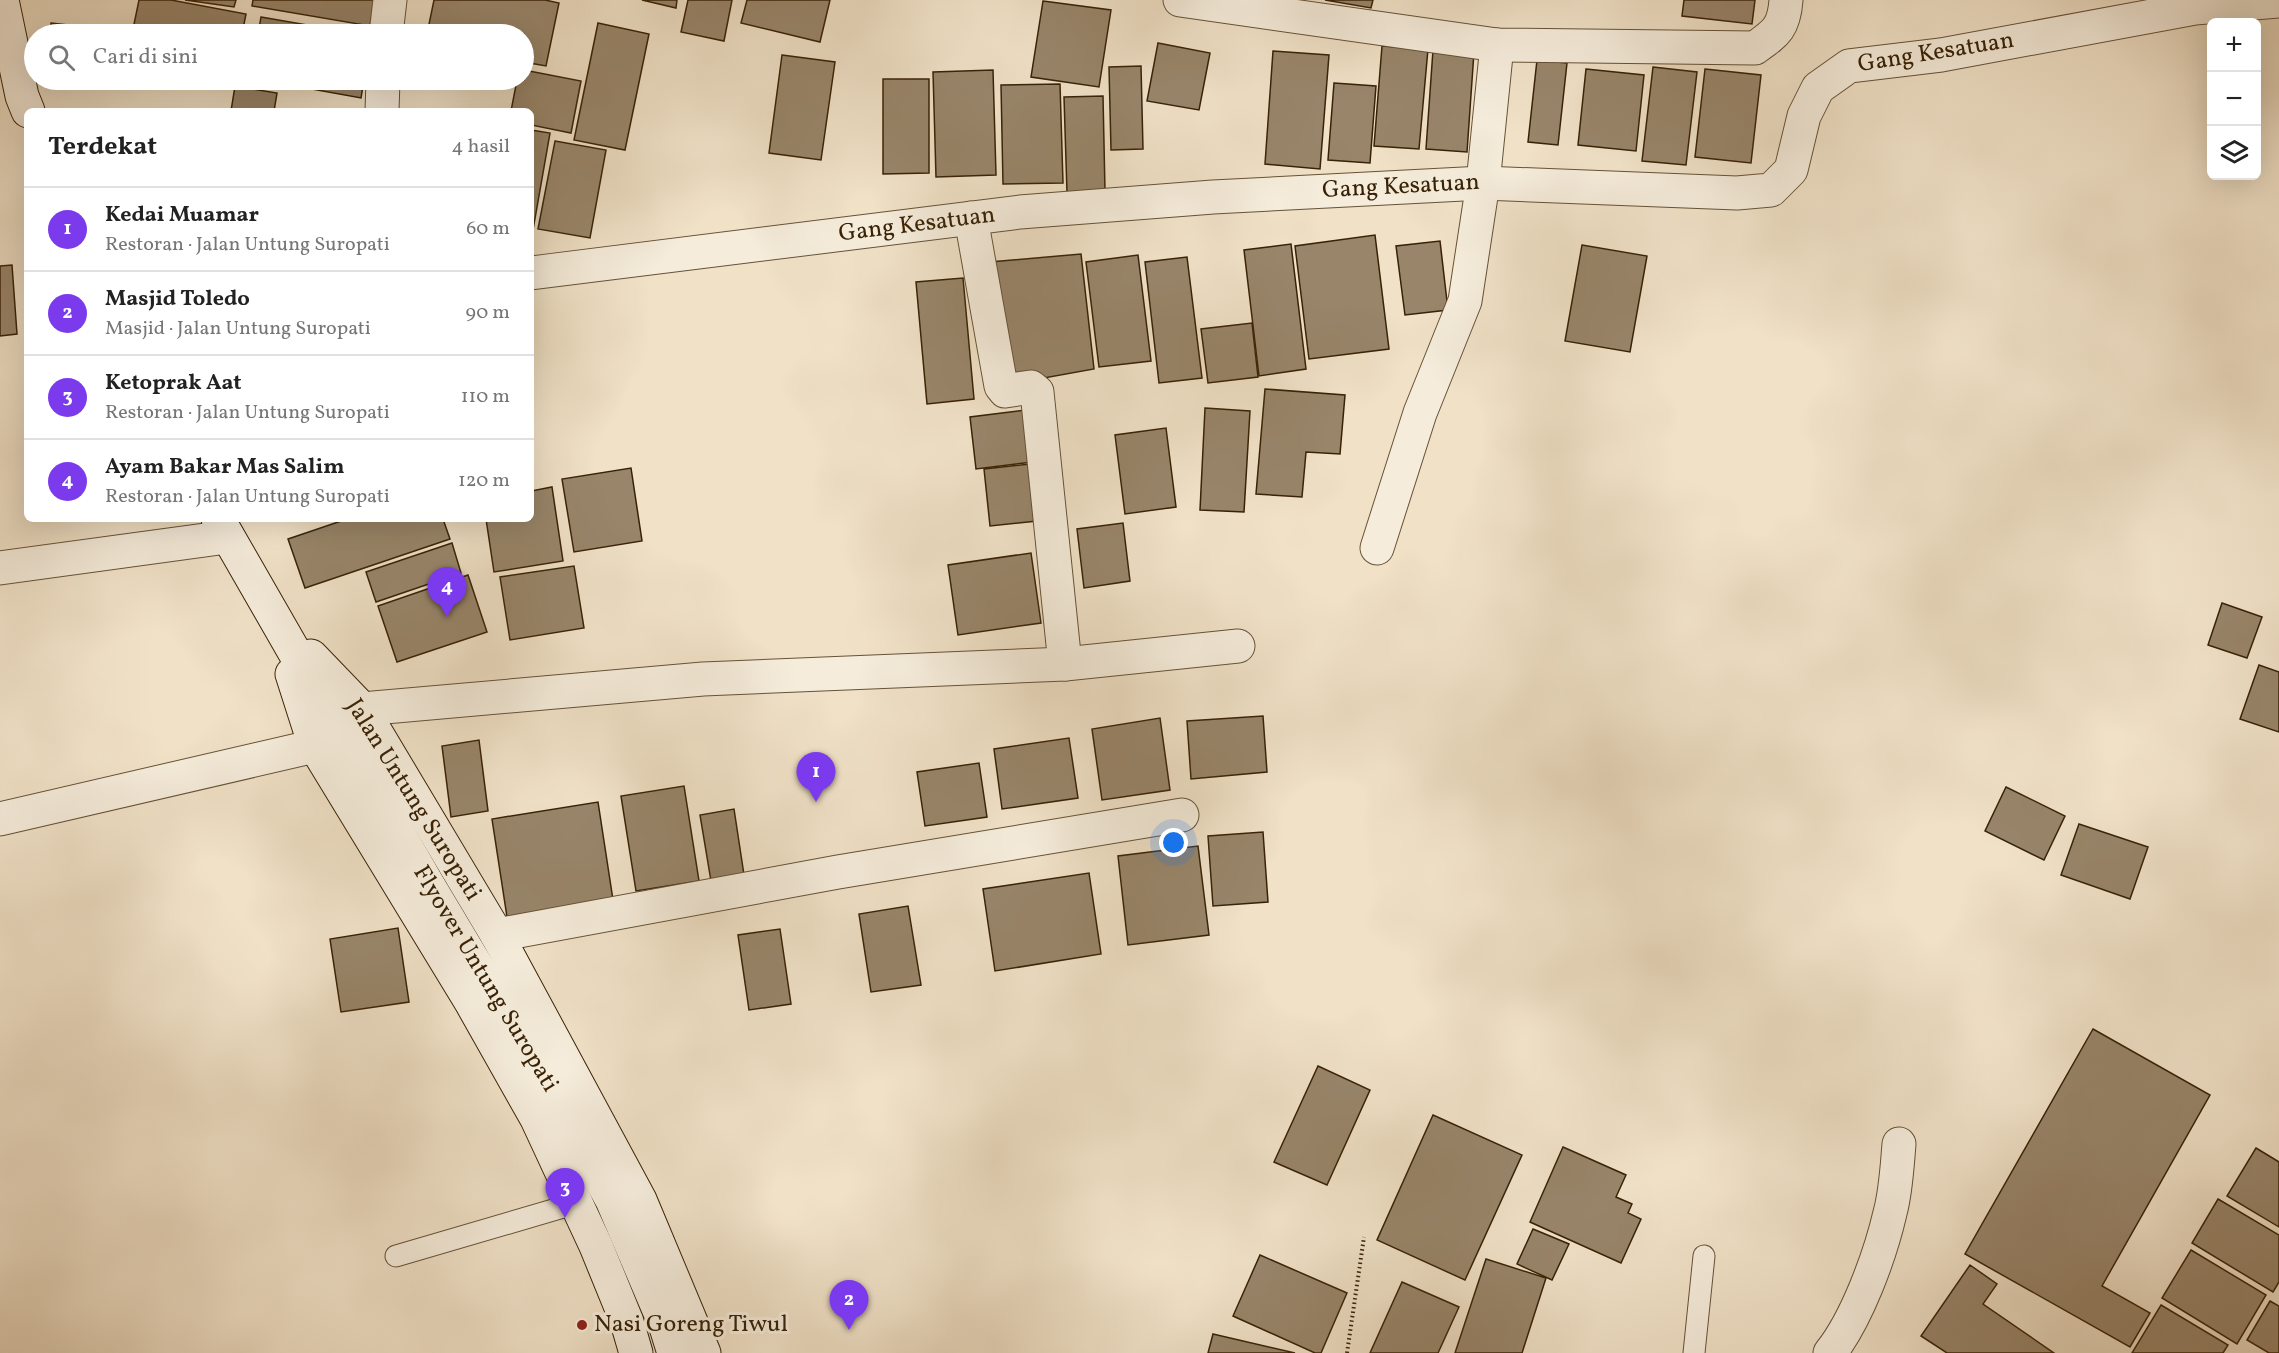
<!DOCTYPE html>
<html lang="id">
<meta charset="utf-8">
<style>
:root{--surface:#fff;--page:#f6f6f6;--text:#222;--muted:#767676;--line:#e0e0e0;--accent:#7c3aed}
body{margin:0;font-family:Vollkorn,serif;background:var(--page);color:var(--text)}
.controls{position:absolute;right:18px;top:18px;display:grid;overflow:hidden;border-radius:9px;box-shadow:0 6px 24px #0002}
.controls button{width:54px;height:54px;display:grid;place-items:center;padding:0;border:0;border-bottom:2px solid var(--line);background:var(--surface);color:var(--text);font:30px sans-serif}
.you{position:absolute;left:1174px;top:843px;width:21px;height:21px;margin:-15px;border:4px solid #fff;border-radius:50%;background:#1a73e8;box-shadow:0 0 0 9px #1a73e833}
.badge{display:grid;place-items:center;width:39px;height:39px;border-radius:50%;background:var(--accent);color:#fff;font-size:20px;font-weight:700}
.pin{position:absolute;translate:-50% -50px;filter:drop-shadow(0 2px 3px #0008)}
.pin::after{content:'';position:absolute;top:32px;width:21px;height:18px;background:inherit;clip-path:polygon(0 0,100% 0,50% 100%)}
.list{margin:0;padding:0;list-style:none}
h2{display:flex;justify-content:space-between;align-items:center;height:78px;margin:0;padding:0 24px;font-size:26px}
h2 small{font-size:20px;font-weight:400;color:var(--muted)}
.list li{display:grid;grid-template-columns:39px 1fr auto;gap:18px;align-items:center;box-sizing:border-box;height:84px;padding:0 24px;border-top:2px solid var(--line)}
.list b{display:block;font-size:22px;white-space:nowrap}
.list p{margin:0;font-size:20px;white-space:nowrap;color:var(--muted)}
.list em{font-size:20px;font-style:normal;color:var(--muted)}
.icon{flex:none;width:33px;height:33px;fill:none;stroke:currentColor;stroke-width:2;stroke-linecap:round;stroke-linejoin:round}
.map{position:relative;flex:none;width:2279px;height:1353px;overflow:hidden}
.search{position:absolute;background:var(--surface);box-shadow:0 6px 24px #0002;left:24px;top:24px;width:510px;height:66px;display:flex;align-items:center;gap:15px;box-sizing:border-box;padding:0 21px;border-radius:33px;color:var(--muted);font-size:22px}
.panel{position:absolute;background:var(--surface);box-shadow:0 6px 24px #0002;left:24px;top:108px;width:510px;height:414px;border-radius:9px}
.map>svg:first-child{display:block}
.building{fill:#98856a;stroke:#382206;stroke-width:1.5}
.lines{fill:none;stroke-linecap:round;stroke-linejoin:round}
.service-casing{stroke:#665236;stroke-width:23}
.minor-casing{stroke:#665236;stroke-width:35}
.secondary-casing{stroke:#382206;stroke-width:35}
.path{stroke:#382206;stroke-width:4;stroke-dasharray:1.5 3;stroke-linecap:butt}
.service{stroke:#f5ecdb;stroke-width:21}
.minor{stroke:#f5ecdb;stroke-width:33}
.secondary{stroke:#f5ecdb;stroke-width:33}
.poi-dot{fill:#8f2418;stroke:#f5ecdb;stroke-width:2}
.labels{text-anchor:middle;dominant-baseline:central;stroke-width:6;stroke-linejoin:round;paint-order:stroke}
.street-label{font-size:24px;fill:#382206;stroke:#f5ecdb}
.poi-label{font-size:24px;fill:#382206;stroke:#f5ecdb;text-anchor:start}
</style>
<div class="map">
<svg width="2279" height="1353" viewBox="0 0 2279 1353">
<rect width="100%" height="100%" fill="#f0e1c7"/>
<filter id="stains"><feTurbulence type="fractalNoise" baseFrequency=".00333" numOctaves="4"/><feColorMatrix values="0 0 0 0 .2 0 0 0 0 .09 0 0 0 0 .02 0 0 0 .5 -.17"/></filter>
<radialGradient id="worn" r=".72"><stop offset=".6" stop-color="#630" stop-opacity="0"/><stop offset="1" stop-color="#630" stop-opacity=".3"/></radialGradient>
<g class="building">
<polygon points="139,0 171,0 246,14 242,34 132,34"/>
<polygon points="185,0 236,0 234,7"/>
<polygon points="253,0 375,0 370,26 252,6"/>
<polygon points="434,0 545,0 559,3 546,66 524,62 524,34 427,34"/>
<polygon points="642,0 677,0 676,8"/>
<polygon points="688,0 732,0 724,41 681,32"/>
<polygon points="747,0 830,0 820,42 741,23"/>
<polygon points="1325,0 1373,0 1371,8"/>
<polygon points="1684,0 1755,0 1752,24 1682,16"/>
<polygon points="1043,1 1111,10 1099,87 1031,77"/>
<polygon points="261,17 359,34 258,34"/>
<polygon points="51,23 119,31 119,34 50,34"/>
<polygon points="598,23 649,34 625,150 574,140"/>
<polygon points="1158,43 1210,53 1199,110 1147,101"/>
<polygon points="1382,46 1428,49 1419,149 1374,146"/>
<polygon points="1433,50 1474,52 1467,152 1426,149"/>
<polygon points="1273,51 1329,55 1320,169 1265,164"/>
<polygon points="782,55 835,62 821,160 769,153"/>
<polygon points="1537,60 1567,63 1558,145 1528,142"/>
<polygon points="1141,66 1143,149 1111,150 1109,67"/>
<polygon points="1653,67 1697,72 1686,165 1642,161"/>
<polygon points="1586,69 1644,75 1636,151 1578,145"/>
<polygon points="1705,69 1761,75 1751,163 1695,157"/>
<polygon points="524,70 581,81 571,133 531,125 531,111 511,111 517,80 524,80"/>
<polygon points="993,70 996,175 936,177 933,72"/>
<polygon points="883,79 929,79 929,173 883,174"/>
<polygon points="262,80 364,80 361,98"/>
<polygon points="1334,83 1376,86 1370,163 1328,160"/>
<polygon points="1060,84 1063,183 1003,184 1001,85"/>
<polygon points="235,86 277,93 274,111 231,111"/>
<polygon points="1103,96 1105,191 1067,193 1064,97"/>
<polygon points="531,130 550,133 533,230 531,229"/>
<polygon points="555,141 606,150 590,238 538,229"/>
<polygon points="1375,235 1389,349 1309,359 1295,246"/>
<polygon points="1440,241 1448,310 1405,315 1396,246"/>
<polygon points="1291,244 1306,369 1259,376 1244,250"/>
<polygon points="1582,245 1647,256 1630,352 1565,341"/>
<polygon points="1081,254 1094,369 1005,385 990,262"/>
<polygon points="1138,255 1151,361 1099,367 1086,262"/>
<polygon points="1187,257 1202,378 1159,383 1145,262"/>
<polygon points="12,265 17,334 0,336 0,266"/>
<polygon points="963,278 974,399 927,404 916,282"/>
<polygon points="1252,323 1258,377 1208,383 1201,329"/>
<polygon points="1265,389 1345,395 1340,454 1306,452 1302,497 1256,494"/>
<polygon points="1205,408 1250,411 1244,512 1200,510"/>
<polygon points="1025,410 1032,462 976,469 970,417"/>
<polygon points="1166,428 1176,507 1125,514 1115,435"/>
<polygon points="1030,464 1037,521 990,526 984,469"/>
<polygon points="631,468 642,541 574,552 562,479"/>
<polygon points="552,487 563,561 494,572 486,519 531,519 531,491"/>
<polygon points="347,519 443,519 450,539 305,588 288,539"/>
<polygon points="1123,523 1130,581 1084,588 1077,529"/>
<polygon points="452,543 461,573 376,602 366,572"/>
<polygon points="1031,553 1041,623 958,635 948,565"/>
<polygon points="574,566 584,628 510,640 500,577"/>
<polygon points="468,575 487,632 397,662 378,606"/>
<polygon points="2222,603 2262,617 2247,658 2208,645"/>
<polygon points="2259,665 2279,672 2279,732 2240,719"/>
<polygon points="1263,716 1267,772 1191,779 1187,721"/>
<polygon points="1160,718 1170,790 1102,800 1092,729"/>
<polygon points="1069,738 1078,798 1002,809 994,749"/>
<polygon points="479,740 488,811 451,817 442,746"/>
<polygon points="979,763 987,817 925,826 917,772"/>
<polygon points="684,786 699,881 636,891 621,796"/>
<polygon points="2006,787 2065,816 2044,860 1985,831"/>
<polygon points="598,802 613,900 507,917 492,819"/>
<polygon points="734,809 744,875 711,881 700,815"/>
<polygon points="2079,824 2148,847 2130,899 2061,875"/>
<polygon points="1263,832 1268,902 1213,906 1208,836"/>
<polygon points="1198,846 1209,935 1128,945 1118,856"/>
<polygon points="1089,873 1101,954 995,971 983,889"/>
<polygon points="908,906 921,985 871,992 859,914"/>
<polygon points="398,928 409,1002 341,1012 330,939"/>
<polygon points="780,929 791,1004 749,1010 738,935"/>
<polygon points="2093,1029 2210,1095 2102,1286 2150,1313 2130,1347 1965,1254"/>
<polygon points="1318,1066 1370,1090 1327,1185 1274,1162"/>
<polygon points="1433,1115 1522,1155 1465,1280 1377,1240"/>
<polygon points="1563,1147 1626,1175 1616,1197 1632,1204 1628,1213 1641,1219 1621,1263 1530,1222"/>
<polygon points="2256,1148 2279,1162 2279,1227 2227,1196"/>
<polygon points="2218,1199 2279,1235 2279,1282 2273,1292 2192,1243"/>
<polygon points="1533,1229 1569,1244 1552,1280 1517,1264"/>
<polygon points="2191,1250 2266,1295 2237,1344 2162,1298"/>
<polygon points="1260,1255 1347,1293 1321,1353 1315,1353 1233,1316"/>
<polygon points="1486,1259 1546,1278 1522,1353 1455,1353"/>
<polygon points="1970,1265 1997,1284 1983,1304 2054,1353 1947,1353 1921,1336"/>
<polygon points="1402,1282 1459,1307 1438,1353 1370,1353"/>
<polygon points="2270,1301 2279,1306 2279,1353 2269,1353 2247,1340"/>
<polygon points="2161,1305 2228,1345 2223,1353 2132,1353"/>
<polygon points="1213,1334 1295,1353 1208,1353"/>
</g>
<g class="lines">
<defs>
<g id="service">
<polyline points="396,1256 577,1203"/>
<polyline points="1694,1353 1704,1256"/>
</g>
<g id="minor">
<path d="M1180 0 1497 45 1755 48C1776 33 1784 28 1786 0"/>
<polyline points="386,34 390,0"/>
<polyline points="382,111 383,80"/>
<polyline points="971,218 1001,386 1005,391 1031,387 1037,392 1065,664"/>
<polyline points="531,273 1020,212 1213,197 1483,183 1737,193 1771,190 1791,170 1804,116 1818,88 1849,66 1941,55 2195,8 2279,1"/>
<polyline points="1377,548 1420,413 1465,301 1483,183 1497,45"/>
<polyline points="0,568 227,537"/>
<polyline points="362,709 703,679 1065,664 1238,646"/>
<polyline points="0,819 315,746"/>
<polyline points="497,935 838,872 1182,815"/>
<path d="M1830 1353C1857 1319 1880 1256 1890 1213 1896 1191 1897 1167 1899 1144"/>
</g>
<g id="secondary">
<polyline points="2,0 22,96 28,111"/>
<polyline points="218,519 427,883 561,1107 612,1200 665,1324 674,1353"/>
<polyline points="311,656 362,709 497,935 640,1200 704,1353"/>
<polyline points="292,674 315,746 471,1002 537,1119 596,1246 627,1322 636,1353"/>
</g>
</defs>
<use href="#service" class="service-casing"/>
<use href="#minor" class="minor-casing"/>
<use href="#secondary" class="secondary-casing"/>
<polyline class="path" points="1347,1353 1364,1237"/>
<use href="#service" class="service"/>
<use href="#minor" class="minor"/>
<use href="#secondary" class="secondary"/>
</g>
<circle class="poi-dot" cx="582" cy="1325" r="6"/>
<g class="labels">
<g class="street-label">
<text transform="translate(1936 53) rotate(-9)">Gang Kesatuan</text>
<text transform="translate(1401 187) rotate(-3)">Gang Kesatuan</text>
<text transform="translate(917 225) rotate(-7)">Gang Kesatuan</text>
<text transform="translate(413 800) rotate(58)">Jalan Untung Suropati</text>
<text transform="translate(485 979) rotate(59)">Flyover Untung Suropati</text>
</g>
<g class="poi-label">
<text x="594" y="1325">Nasi Goreng Tiwul</text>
</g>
</g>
<rect width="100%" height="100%" filter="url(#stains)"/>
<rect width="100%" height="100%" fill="url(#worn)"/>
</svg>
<div class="controls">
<button>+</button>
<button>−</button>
<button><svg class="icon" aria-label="layers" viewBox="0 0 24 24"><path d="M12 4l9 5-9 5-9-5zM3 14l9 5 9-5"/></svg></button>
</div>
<div class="you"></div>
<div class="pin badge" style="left:816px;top:802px">1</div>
<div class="pin badge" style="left:849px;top:1330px">2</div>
<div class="pin badge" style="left:565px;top:1218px">3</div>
<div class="pin badge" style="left:447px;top:617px">4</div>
<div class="search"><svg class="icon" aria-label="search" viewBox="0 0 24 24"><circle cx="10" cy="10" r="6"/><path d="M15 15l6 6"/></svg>Cari di sini</div>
<section class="panel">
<h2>Terdekat<small>4 hasil</small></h2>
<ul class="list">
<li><span class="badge">1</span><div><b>Kedai Muamar</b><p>Restoran · Jalan Untung Suropati</p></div><em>60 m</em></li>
<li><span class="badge">2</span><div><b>Masjid Toledo</b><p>Masjid · Jalan Untung Suropati</p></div><em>90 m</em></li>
<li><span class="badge">3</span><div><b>Ketoprak Aat</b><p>Restoran · Jalan Untung Suropati</p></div><em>110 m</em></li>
<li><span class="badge">4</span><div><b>Ayam Bakar Mas Salim</b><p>Restoran · Jalan Untung Suropati</p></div><em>120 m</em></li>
</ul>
</section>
</div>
